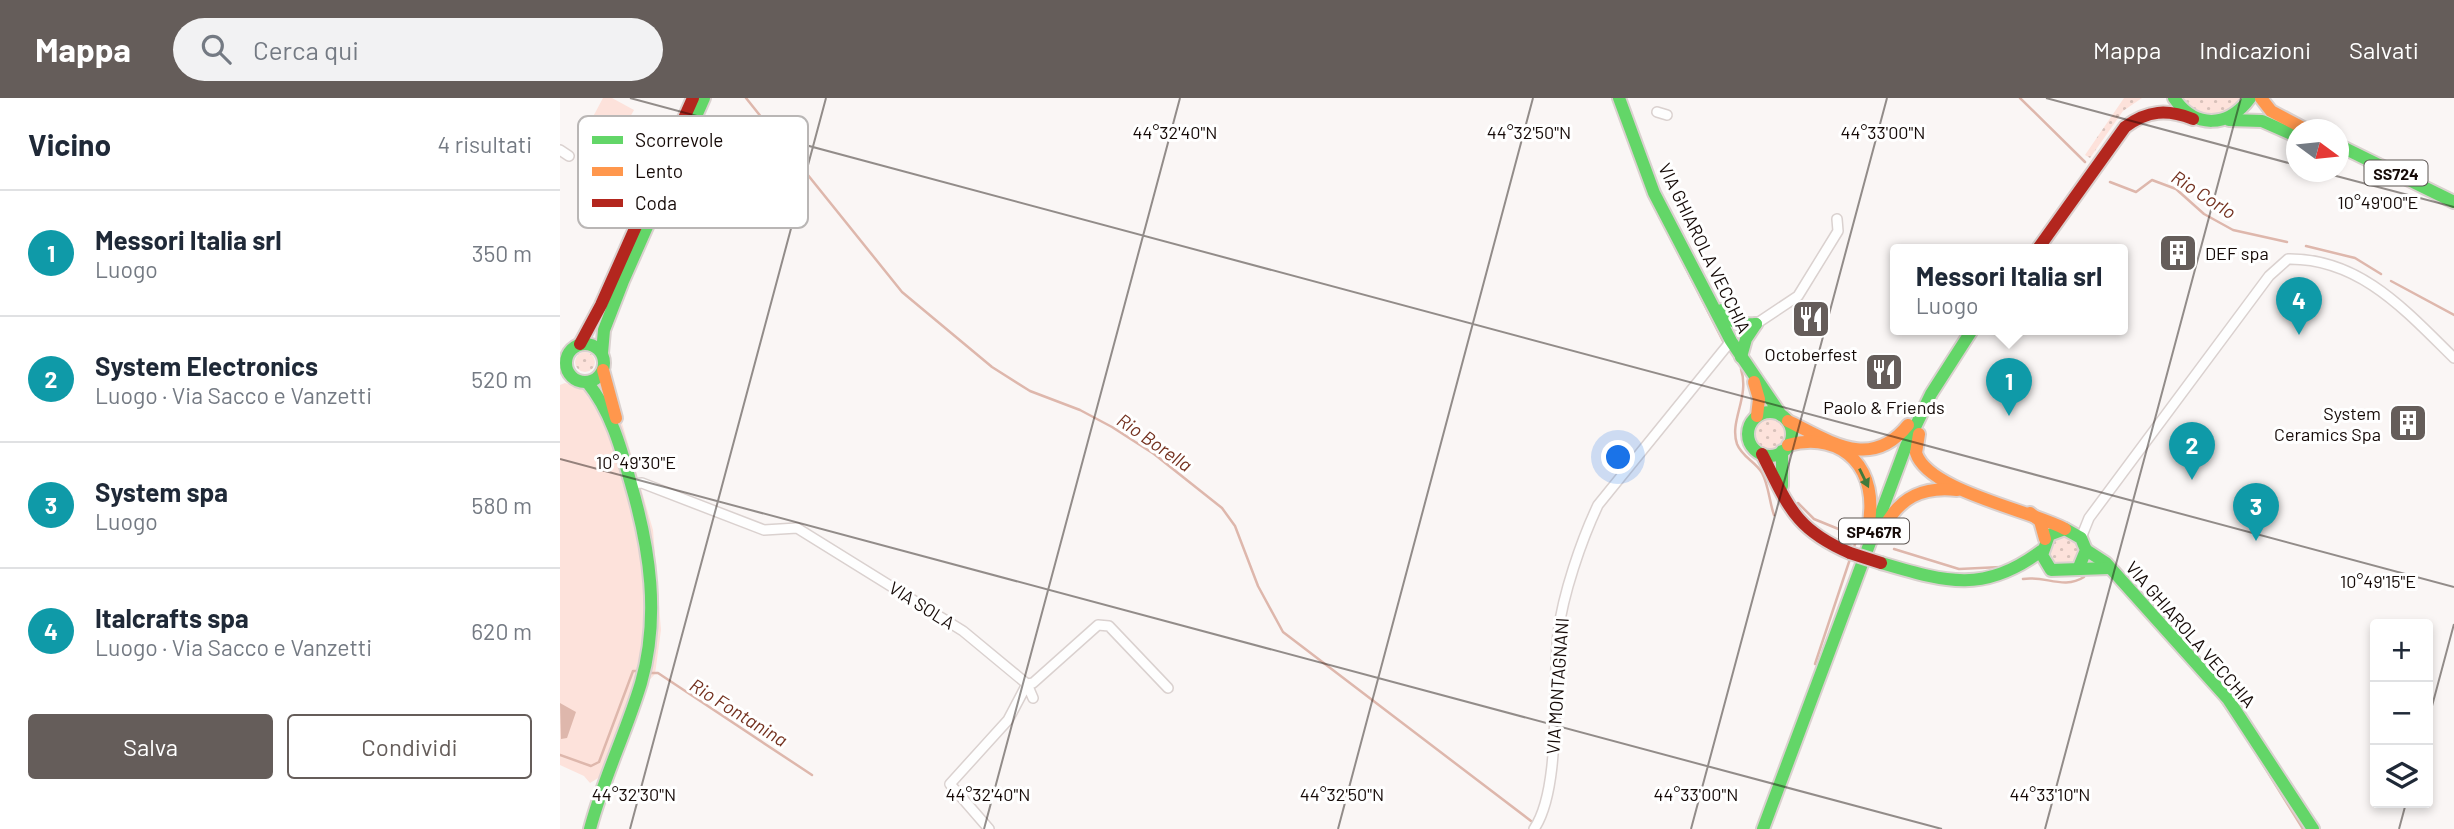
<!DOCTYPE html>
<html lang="it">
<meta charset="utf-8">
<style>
:root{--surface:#fff;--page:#f2f2f3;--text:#1f2937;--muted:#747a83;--line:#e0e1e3;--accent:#655d5a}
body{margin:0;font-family:Barlow,sans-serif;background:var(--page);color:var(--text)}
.controls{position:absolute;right:21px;bottom:21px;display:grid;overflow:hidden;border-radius:7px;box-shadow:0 4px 10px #0003}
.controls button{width:63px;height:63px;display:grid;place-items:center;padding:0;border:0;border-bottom:2px solid var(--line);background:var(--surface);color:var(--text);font:35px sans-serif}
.compass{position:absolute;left:1726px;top:21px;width:63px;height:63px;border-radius:50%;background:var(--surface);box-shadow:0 4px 10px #0003;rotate:105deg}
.you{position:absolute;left:1059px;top:360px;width:24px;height:24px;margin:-18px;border:5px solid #fff;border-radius:50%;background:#1a73e8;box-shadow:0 0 0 10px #1a73e833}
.badge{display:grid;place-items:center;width:46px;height:46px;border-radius:50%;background:var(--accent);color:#fff;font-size:23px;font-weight:700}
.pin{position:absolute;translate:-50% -58px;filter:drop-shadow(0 2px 4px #0008)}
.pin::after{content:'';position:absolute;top:37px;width:24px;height:21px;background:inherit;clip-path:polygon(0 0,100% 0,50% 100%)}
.popup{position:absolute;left:1330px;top:146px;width:238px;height:91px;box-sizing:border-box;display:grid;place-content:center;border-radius:7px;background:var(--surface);filter:drop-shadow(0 2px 5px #0005);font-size:23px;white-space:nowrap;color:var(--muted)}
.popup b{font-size:26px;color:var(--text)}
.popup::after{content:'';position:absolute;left:50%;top:100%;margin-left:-14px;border:14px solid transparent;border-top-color:var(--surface)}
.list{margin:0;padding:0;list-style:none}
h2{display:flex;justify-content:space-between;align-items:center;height:91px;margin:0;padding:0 28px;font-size:30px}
h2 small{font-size:23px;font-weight:400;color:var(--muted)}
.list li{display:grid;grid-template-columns:46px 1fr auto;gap:21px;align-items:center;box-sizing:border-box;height:126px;padding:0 28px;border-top:2px solid var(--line)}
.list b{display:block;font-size:26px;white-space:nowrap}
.list p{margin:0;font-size:23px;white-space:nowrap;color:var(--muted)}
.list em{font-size:23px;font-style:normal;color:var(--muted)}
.actions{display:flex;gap:14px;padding:21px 28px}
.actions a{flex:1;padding:16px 0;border:2px solid var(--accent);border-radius:7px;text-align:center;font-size:24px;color:var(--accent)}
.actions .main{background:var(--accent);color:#fff}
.icon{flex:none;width:38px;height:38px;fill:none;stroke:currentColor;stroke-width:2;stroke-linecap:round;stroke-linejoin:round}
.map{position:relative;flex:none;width:1894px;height:731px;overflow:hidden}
header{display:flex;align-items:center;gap:42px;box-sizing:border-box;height:98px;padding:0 35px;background:var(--accent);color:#fff}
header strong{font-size:33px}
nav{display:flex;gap:38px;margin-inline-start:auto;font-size:24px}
.search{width:490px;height:63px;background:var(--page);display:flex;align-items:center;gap:18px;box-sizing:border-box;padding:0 24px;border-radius:38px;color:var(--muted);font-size:26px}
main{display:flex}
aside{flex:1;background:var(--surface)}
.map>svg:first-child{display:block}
.grass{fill:url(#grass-dots)}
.park{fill:#fde2db}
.water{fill:#deb7ac}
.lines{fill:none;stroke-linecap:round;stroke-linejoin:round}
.stream{stroke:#deb7ac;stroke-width:2.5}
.street-casing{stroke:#dad1cf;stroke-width:12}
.fast-casing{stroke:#dad1cf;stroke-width:16}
.slow-casing{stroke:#dad1cf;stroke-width:16}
.jam-casing{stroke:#dad1cf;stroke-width:16}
.street{stroke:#fefefe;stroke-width:9}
.fast{stroke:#63d668;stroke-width:12}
.slow{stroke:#ff974d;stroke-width:12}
.jam{stroke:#b3261e;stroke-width:12}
.jam-bridge-casing{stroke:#dad1cf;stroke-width:16;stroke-linecap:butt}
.jam-bridge{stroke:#b3261e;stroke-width:12}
.oneway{fill:#407a3c}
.ticks{fill:none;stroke:#150a07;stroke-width:2;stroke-opacity:0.45}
.labels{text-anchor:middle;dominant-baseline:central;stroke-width:6;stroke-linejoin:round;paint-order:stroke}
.shield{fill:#fff;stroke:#5b5451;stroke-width:2}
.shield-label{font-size:16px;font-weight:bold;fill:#150a07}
.street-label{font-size:18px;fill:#150a07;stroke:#fff}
.poi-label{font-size:18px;fill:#150a07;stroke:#fff}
.water-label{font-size:19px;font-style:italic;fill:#74311f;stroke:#fff}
.key{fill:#fff;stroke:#b9b6b5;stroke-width:2}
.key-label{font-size:19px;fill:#150a07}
.ticks-label{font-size:18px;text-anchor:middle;fill:#150a07;stroke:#fff;stroke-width:6;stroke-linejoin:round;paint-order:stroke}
</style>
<header>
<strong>Mappa</strong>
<div class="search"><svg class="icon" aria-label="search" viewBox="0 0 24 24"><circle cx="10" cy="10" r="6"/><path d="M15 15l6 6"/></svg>Cerca qui</div>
<nav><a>Mappa</a><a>Indicazioni</a><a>Salvati</a></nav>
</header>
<main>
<aside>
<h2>Vicino<small>4 risultati</small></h2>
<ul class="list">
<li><span class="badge" style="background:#0f9aa8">1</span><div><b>Messori Italia srl</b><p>Luogo</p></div><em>350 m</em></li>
<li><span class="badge" style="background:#0f9aa8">2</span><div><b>System Electronics</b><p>Luogo · Via Sacco e Vanzetti</p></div><em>520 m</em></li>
<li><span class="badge" style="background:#0f9aa8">3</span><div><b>System spa</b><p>Luogo</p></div><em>580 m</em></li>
<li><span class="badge" style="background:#0f9aa8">4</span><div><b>Italcrafts spa</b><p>Luogo · Via Sacco e Vanzetti</p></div><em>620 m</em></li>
</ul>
<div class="actions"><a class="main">Salva</a><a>Condividi</a></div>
</aside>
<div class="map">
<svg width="1894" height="731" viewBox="0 0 1894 731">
<defs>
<pattern id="grass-dots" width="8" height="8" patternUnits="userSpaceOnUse" patternTransform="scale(1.75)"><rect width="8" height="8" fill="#fde2db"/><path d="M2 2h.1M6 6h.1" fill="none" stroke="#d8c1ba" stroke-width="1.8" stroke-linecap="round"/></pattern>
</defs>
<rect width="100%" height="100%" fill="#faf6f5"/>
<g class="grass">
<polygon points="1564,0 1582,0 1563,13 1530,60 1525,57"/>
<polygon points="1618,0 1684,0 1672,14 1647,20"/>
<circle cx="25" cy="264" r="10"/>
<circle cx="1210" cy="335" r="16"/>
<circle cx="1504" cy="453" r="16"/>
</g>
<g class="park">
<polygon points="43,0 52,0 74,12 55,46 27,30"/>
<polygon points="5,285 18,289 51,287 93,432 101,532 95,576 78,594 48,674 30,685 24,678 0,667 0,287"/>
</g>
<polygon class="water" points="0,605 16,614 7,640 1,641"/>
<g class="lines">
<g class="stream">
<polyline points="186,0 342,194 432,269 470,293 520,312 552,329 594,356 662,410 675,428 698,488 723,534 971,723"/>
<polyline points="1460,0 1525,64"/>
<polyline points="1550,84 1576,94 1592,82 1616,91 1644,116 1673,132 1727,144"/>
<polyline points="1093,106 1164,245"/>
<polyline points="1746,148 1795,160 1821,176"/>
<polyline points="1831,183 1894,217"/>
<path d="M1181 271C1190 299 1169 323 1177 346 1182 359 1196 364 1202 375 1209 388 1209 403 1214 417"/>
<polyline points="1238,405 1254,421 1298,439"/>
<polyline points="1334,451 1399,471 1441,469"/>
<polyline points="1293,452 1301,429"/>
<path d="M1463 481C1484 477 1504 492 1524 479"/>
<polyline points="1255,566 1291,458"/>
<polyline points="90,575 98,575 252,677"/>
<polyline points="1659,600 1669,614"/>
<polyline points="1689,644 1743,731"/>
<polyline points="0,657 31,668 39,664 73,573 77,573"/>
</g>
<defs>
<g id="street">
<polyline points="1097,14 1107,17"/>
<polyline points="0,52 9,58"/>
<polyline points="1196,226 1238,198 1278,133 1277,121"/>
<polyline points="71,386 82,385 204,432 237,430 403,533 467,586 473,585 538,527 549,528 608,590"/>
<path d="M1521 440 1529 420 1709 178 1728 161C1800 160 1846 213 1894 260"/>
<polyline points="429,731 390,686 448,622 467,586 473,600"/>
<path d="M974 731C1002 690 992 586 998 535 1003 496 1021 443 1038 407L1171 243"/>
</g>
<g id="fast">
<polyline points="1059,0 1094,95 1171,243 1221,317"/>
<path d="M1614 0C1635 31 1668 30 1690 0"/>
<polyline points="1669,22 1702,23 1736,38"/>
<polyline points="1778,47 1894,104"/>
<path d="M1162 212C1170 226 1181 227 1196 226"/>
<circle cx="25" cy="265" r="19"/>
<polyline points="42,255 44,232 63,183 144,0"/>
<polyline points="1181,259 1186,241 1196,226"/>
<path d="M27 284C51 313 61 350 71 386 90 451 100 519 81 585 66 635 43 681 30 731"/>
<circle cx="1210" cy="336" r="22"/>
<polyline points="1222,353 1222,388"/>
<polyline points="1526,452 1546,465 1668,601 1753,731"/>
<path d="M1321 465C1386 484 1423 496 1481 453"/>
<polyline points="1519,469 1526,452 1521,440 1505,431 1489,437 1482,457 1491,472 1549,470"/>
<polyline points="1203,731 1346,348 1371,296 1412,232"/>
</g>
<g id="slow">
<polyline points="1701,0 1711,13 1747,32"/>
<polyline points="43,272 56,320"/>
<polyline points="1194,284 1199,301 1197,318"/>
<path d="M1228 323C1271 344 1311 373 1348 327"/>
<path d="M1359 336 1356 355C1368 393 1470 412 1505 431"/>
<path d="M1228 347C1285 332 1320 373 1308 429"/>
<polyline points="1470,415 1480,423 1485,441"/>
<path d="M1323 432C1338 400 1362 388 1397 392"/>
</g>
<g id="jam">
<path d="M1477 152 1565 29C1588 12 1607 11 1633 21"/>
<polyline points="20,246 41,207 133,0"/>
<path d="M1202 356C1228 407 1234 431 1290 455"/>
</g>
</defs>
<use href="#street" class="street-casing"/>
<use href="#fast" class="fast-casing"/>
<use href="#slow" class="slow-casing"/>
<use href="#jam" class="jam-casing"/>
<use href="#street" class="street"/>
<use href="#fast" class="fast"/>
<use href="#slow" class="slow"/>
<use href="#jam" class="jam"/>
<defs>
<polyline id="jam-bridge" points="1290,455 1321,465"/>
</defs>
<use href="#jam-bridge" class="jam-bridge-casing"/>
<use href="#jam-bridge" class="jam-bridge"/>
</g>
<defs><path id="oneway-solid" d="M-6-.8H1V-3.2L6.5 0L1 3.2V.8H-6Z" transform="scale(1.75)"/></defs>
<use class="oneway" href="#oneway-solid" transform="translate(1304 380) rotate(64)"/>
<path class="ticks" d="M70 0 1894 489M1486 0 1736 67M1761 74 1894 109M0 361 1382 731M1868 623 1894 526M70 731 266 0M424 731 620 0M778 731 973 0M1131 731 1327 0M1485 731 1681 0M1839 731 1846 705"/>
<defs>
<symbol id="building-square" viewBox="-11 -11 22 22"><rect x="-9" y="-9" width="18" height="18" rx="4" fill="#655d5a" stroke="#fff"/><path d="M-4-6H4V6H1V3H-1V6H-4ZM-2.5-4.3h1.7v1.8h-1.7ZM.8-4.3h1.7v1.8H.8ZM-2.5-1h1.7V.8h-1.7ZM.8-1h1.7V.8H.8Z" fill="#fff"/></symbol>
<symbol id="restaurant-square" viewBox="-11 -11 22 22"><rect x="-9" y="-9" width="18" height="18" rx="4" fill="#655d5a" stroke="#fff"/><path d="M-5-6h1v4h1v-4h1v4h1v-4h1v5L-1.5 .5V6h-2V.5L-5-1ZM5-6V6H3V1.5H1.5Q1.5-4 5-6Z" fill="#fff"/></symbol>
</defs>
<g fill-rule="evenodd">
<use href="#building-square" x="1596" y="133" width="44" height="44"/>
<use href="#restaurant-square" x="1229" y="199" width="44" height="44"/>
<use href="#restaurant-square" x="1302" y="252" width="44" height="44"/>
<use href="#building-square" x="1826" y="303" width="44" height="44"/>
</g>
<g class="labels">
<g class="shield">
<rect x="1804.5" y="62.5" width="63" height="25" rx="5"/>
<rect x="1279" y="420.5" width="70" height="25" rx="5"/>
</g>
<g class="shield-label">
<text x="1836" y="75">SS724</text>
<text x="1314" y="433">SP467R</text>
</g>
<g class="street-label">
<text transform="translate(1145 150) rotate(64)">VIA GHIAROLA VECCHIA</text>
<text transform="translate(362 507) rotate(32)">VIA SOLA</text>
<text transform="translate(1631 536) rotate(49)">VIA GHIAROLA VECCHIA</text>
<text transform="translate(997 588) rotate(-86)">VIA MONTAGNANI</text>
</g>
<g class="poi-label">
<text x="1645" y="155" text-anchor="start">DEF spa</text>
<text x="1251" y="256">Octoberfest</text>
<text x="1324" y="309">Paolo &amp; Friends</text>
<text x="1821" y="315" text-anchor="end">System<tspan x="1821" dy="21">Ceramics Spa</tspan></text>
</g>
<g class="water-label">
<text transform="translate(1644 96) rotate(33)">Rio Corlo</text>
<text transform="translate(595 344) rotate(35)">Rio Borella</text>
<text transform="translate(179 614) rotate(32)">Rio Fontanina</text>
</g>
</g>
<rect x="18" y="18" width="230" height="112" rx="10" class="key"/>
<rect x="32" y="38" width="31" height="8" fill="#63d668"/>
<rect x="32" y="69" width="31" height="9" fill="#ff974d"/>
<rect x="32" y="101" width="31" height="8" fill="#b3261e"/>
<g class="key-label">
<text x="75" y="49">Scorrevole</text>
<text x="75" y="80">Lento</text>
<text x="75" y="112">Coda</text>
</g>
<g class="ticks-label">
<text x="615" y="41">44°32'40"N</text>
<text x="969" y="41">44°32'50"N</text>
<text x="1323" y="41">44°33'00"N</text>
<text x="1818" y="111">10°49'00"E</text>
<text x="76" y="371">10°49'30"E</text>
<text x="1818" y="490">10°49'15"E</text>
<text x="74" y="703">44°32'30"N</text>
<text x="428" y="703">44°32'40"N</text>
<text x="782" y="703">44°32'50"N</text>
<text x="1136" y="703">44°33'00"N</text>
<text x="1490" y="703">44°33'10"N</text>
</g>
</svg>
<div class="controls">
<button>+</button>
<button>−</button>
<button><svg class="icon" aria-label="layers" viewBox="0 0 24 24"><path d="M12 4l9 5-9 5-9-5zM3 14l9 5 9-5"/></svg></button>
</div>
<svg class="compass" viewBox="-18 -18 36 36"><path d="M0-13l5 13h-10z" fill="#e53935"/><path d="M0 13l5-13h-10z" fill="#747a83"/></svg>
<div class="you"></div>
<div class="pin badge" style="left:1449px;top:318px;background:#0f9aa8">1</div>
<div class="popup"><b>Messori Italia srl</b>Luogo</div>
<div class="pin badge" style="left:1632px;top:382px;background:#0f9aa8">2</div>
<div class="pin badge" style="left:1696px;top:443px;background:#0f9aa8">3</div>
<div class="pin badge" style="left:1739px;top:237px;background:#0f9aa8">4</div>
</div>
</main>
